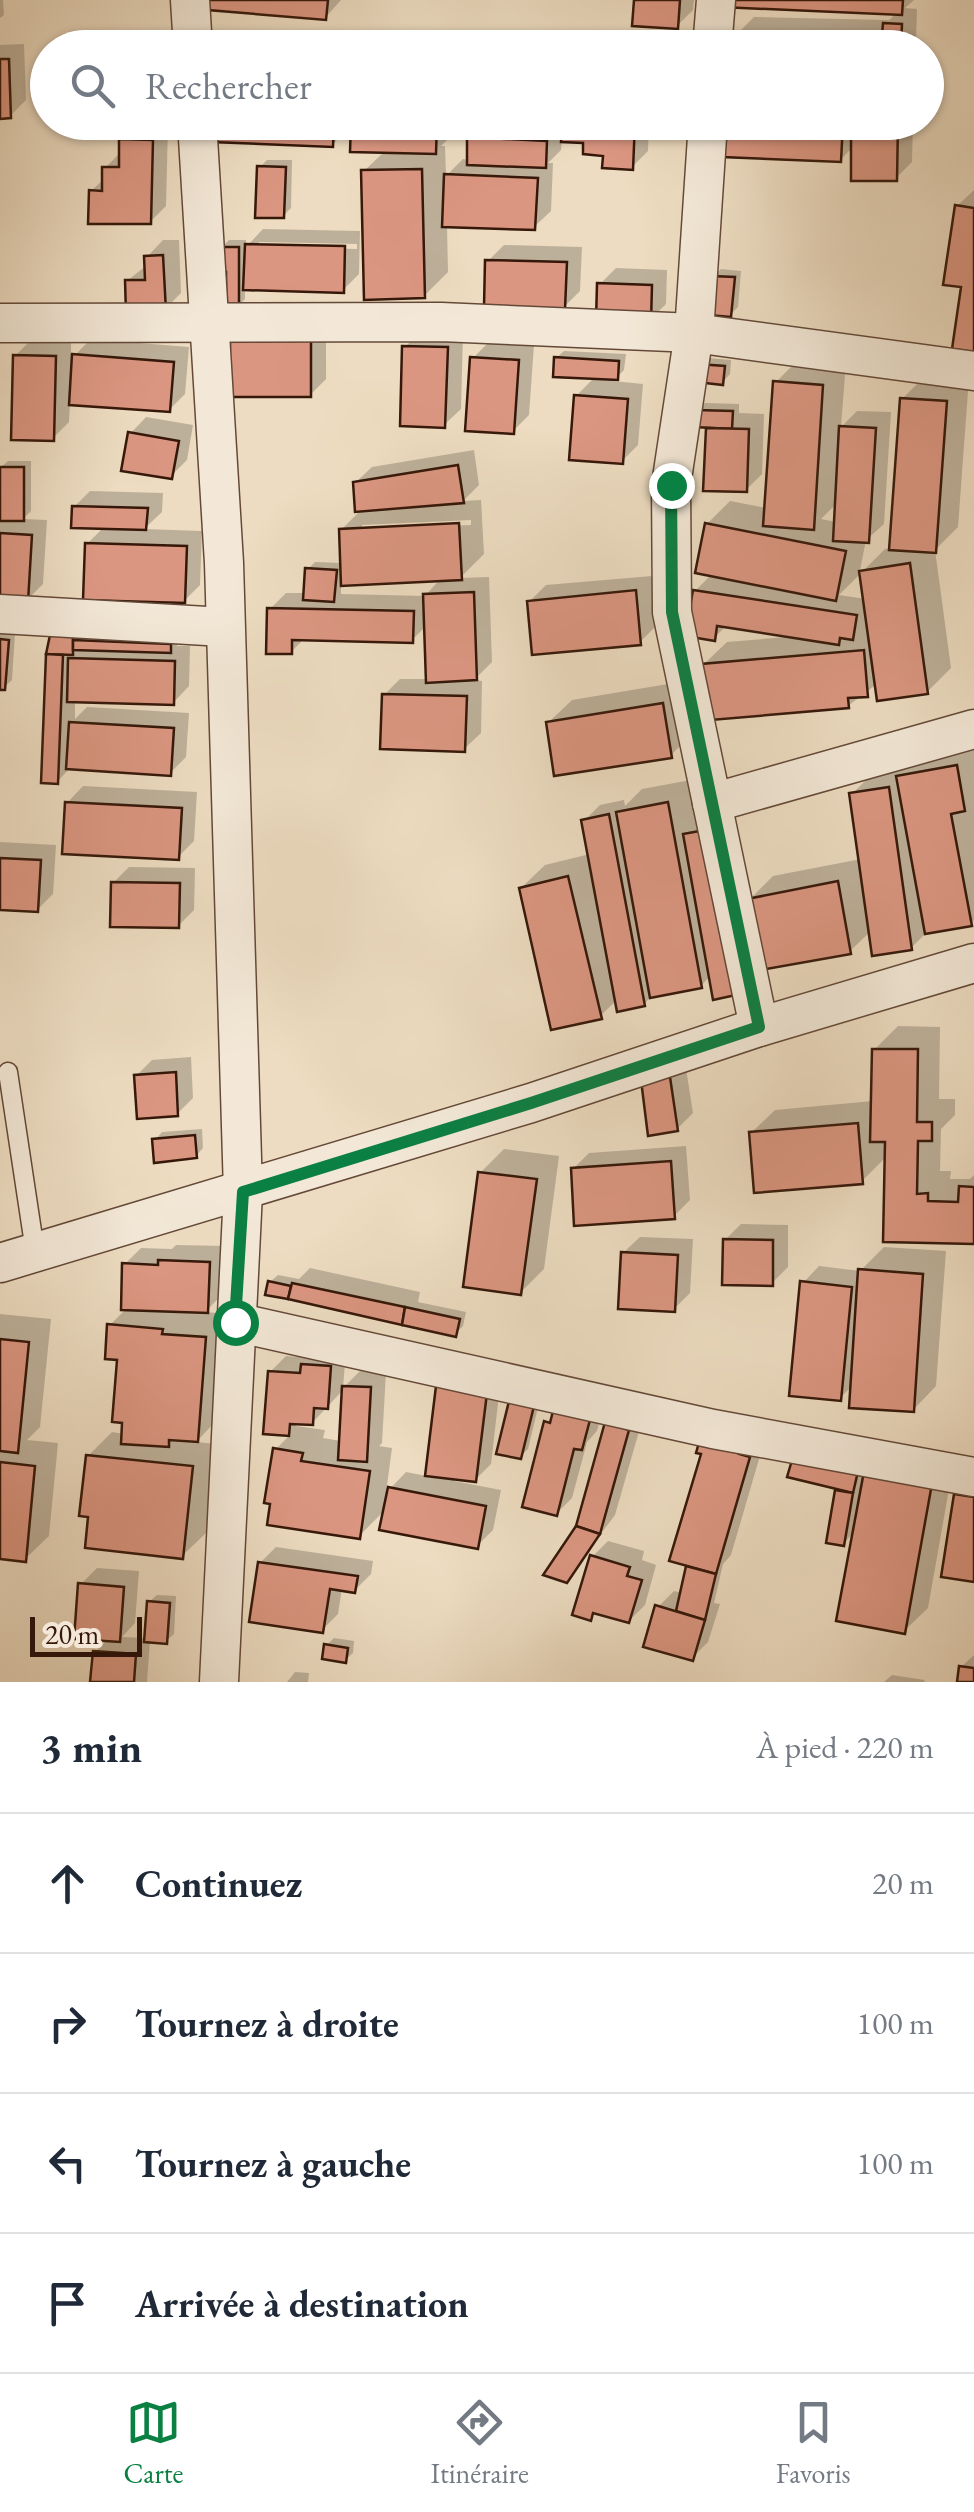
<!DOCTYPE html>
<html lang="fr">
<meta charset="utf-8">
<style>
:root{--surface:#fff;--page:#f6f6f7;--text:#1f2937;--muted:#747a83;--line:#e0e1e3;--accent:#0b8043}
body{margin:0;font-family:"EB Garamond",serif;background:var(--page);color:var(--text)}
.scale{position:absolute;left:30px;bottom:25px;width:112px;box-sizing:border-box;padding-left:10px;border:5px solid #36180a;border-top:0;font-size:28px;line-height:35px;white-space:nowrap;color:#36180a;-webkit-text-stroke:8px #f3e8d7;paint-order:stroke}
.stop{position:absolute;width:30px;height:30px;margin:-22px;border:8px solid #0b8043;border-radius:50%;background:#fff}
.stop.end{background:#0b8043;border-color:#fff;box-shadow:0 2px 10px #0008}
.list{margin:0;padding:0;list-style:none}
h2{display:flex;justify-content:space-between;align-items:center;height:130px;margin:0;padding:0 40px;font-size:42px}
h2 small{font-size:32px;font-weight:400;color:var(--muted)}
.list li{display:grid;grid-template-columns:65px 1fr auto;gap:30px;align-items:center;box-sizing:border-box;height:140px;padding:0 40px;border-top:2px solid var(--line)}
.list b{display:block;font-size:38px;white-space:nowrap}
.list em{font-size:32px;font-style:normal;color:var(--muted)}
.icon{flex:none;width:55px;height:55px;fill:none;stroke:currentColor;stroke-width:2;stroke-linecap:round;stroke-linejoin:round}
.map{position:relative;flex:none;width:974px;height:1682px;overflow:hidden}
.search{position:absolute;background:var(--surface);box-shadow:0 2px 8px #0004;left:30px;right:30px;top:30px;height:110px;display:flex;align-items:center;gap:25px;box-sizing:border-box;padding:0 35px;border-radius:55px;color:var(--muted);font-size:38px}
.sheet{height:690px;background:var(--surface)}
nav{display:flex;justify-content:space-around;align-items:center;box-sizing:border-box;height:140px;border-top:2px solid var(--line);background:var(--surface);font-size:28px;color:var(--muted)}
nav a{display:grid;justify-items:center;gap:5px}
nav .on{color:var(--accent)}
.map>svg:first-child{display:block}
.shadow{fill:#0003;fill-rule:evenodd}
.building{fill:#db9681;stroke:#36180a;stroke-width:2.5}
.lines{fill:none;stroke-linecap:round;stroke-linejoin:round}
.lane-casing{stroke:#644938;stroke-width:21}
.street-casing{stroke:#644938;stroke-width:41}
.lane{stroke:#f3e8d7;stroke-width:18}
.street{stroke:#f3e8d7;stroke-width:38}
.route{stroke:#0b8043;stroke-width:12}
</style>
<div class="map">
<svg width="974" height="1682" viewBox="0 0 974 1682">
<rect width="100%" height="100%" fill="#eddcc1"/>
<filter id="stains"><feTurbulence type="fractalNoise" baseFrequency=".002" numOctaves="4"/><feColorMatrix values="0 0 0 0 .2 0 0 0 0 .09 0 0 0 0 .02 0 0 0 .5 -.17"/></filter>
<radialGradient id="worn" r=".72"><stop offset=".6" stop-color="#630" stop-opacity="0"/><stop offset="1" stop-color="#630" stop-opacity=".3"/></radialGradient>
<g class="shadow">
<polygon points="0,0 3,0 4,15 0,18"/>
<polygon points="212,0 341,0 325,18"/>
<polygon points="636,0 694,0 693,10 677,26"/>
<polygon points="724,0 914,0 905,8 917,9 916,42 911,48 738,48 738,33 754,17 889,20 897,13"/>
<polygon points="24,44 26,100 10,116 0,116 0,45"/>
<polygon points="216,122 452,122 452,135 441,146 445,146 446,176 463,159 469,160 470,138 486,122 564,125 564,122 649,122 648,151 632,167 586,141 562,139 561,150 548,163 553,163 551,211 534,227 447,224 448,272 424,296 364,171 385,151 353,124 332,145"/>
<polygon points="726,122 913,122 912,162 896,178 854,146 840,160"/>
<polygon points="138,124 168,125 166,206 150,222 91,191 105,178 105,168 121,152 121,140"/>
<polygon points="267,160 292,160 291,208 283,216 259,168"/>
<polygon points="974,190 974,350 964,285 957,206"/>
<path d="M263 229 360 231 359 274 343 290 245 288V299L238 306 221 248 229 240H246V247ZM259 242 357 244V249L259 247Z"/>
<polygon points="163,240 179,240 181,293 165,309 127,281 147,265 147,257"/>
<polygon points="504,245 582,247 580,291 564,307 488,261"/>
<polygon points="616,268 667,270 666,304 650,320 600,284"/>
<polygon points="721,269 741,271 738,307 730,315 713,277"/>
<polygon points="326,325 326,379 310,395 232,394"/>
<polygon points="421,331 463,332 461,409 444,425 405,347"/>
<polygon points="91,339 189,347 185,394 169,410 70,403 69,422 53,438 15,356 31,340 71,340 71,359"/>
<polygon points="489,342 534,345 529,415 513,431 473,358"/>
<polygon points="564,351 626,354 624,370 613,381 643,384 638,445 622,461 576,396 595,377 556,358"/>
<polygon points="707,358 731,360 730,374 723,382 699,380"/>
<path d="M799 359 846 362 841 427 857 411 891 412 884 524 866 540 859 575 839 595 866 599 862 572 885 549 892 548 902 399 926 375 969 378 958 527 935 550 951 668 927 692 878 683 848 706 703 665 727 642 787 637 727 625 714 638 695 591 712 574 707 524 730 501 767 508 775 383ZM837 503 836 522 821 519Z"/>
<polygon points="705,403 739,404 739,413 764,414 762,474 746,490 708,429 712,425 697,411"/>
<polygon points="146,417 193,425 187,460 171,476 130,434"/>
<path d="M474 450 479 485 463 501 481 500 484 554 460 578 489 577 492 662 474 680 482 681 481 733 464 749 384 695 400 679H428L426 626 412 640 305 638 291 652 270 609 286 593H306L308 569 315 562 343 563 341 530 363 508 355 483 372 467ZM471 520V525L362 530V525ZM441 578 425 596 341 594V584Z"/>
<polygon points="8,461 31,461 31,511 23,519 47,520 43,584 27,600 0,598 0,522 4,518 0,468"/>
<polygon points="90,491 163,493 162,512 144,529 202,531 200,585 184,601 87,544 104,527 74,507"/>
<polygon points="652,576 656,626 640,642 530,601 546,585"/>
<polygon points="60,629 178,637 177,646 190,646 189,686 173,703 75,699 75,719 87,707 189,713 186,757 170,773 71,767 57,782 44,781 48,654"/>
<polygon points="0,632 15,633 12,680 4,687 0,687"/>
<polygon points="686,681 694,732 671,755 548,723 572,700"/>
<polygon points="974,744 974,920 970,924 927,932 911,948 871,931 850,951 711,975 701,986 653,995 644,1004 618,999 600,1016 521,888 545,865 590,854 584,821 600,805 624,800 625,806 642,789 691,780 747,902 773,876 861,859 852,794 875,771"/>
<polygon points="83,786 197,792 194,841 178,857 67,803"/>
<polygon points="0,842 56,845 53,894 37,910 0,908"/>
<polygon points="129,867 195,868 194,910 178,926 113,883"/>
<polygon points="898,1026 940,1027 939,1099 955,1099 955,1115 941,1129 940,1171 951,1171 950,1179 970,1179 974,1175 974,1242 885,1240 887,1156 862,1181 751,1133 775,1110 873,1101 874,1050"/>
<polygon points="191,1057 193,1098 177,1114 136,1076 152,1060"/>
<polygon points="685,1062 693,1113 677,1129 643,1081"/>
<polygon points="202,1129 203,1148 196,1156 155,1140 162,1132"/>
<polygon points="686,1146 690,1200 674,1216 573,1169 589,1153"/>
<polygon points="504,1149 559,1156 544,1269 520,1293 480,1173"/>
<polygon points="741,1224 788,1225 788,1267 772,1283 725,1240"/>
<polygon points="640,1237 693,1239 690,1293 674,1309 623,1253"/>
<polygon points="176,1245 225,1246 223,1294 205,1312 229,1314 221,1416 196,1442 216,1444 206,1533 182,1556 91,1515 88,1456 112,1432 124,1434 120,1357 110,1325 127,1308 125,1264 141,1248 172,1249"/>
<polygon points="884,1247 946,1251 936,1386 913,1410 853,1385 840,1398 803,1283 819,1266 860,1271"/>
<polygon points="310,1268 420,1292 418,1302 466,1312 463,1326 455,1334 268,1293 270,1282 278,1275 299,1279"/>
<polygon points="0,1314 51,1319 40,1427 27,1440 58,1443 49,1536 25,1559 0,1557"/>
<path d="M346 1351 343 1388 360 1371 386 1372 382 1443 379 1446 392 1448 386 1493 406 1472 427 1476 501 1377 491 1464 475 1480 455 1477 454 1481 501 1490 493 1530 477 1546 386 1509 359 1536 275 1450 291 1434 266 1432 270 1372 286 1356 311 1358ZM344 1389 341 1441 323 1438 325 1430 296 1426V1422L312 1423Z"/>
<polygon points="540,1399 528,1449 520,1457 511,1402"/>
<polygon points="605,1400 597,1431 587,1442 572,1498 556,1514 547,1423 555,1414"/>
<polygon points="644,1414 615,1515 566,1580 607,1423"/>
<polygon points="721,1418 764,1442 731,1555 723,1564 714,1603 720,1604 708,1642 692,1658 658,1607 674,1591 683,1593"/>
<polygon points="955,1455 928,1608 904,1631 855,1531 843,1544 838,1491 841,1488 790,1475"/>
<polygon points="608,1541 644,1551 642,1560 656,1565 645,1605 629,1621 597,1612 590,1618 592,1557"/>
<polygon points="276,1547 373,1561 371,1574 355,1590 342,1588 338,1614 322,1630 260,1563"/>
<polygon points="97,1568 139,1571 135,1623 122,1637 147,1638 149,1602 157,1595 176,1596 174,1634 166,1641 150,1640 147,1682 93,1682 95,1652 109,1638 81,1584"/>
<polygon points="334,1638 354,1641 353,1653 345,1660 327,1645"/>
<polygon points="974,1655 974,1682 960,1682 961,1667"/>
<polygon points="295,1672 309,1673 308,1682 287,1682"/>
<polygon points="892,1675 925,1680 924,1682 884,1682"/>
</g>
<g class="building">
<polygon points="209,0 328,0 326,20 208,10"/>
<polygon points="634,0 680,0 678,29 632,26"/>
<polygon points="721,0 903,0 902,15 721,7"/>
<polygon points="883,23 902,24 901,48 735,48 736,32 882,35"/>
<polygon points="0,59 9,59 11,118 0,119"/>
<polygon points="213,122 334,122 333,147 212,142"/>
<polygon points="351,122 437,122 436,154 350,152"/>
<polygon points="562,122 635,122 633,170 602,168 603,156 583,154 583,143 561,142"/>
<polygon points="724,122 843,122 841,162 722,157"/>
<polygon points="851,122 898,122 897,181 851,181"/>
<polygon points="467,137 547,141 546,168 467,165"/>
<polygon points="119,139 153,140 151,224 88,224 89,190 102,191 102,167 119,167"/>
<polygon points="257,166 286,167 284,218 255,218"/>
<polygon points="422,169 425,298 364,300 361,170"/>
<polygon points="444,174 538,178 535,230 442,227"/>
<polygon points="955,205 974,208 974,352 952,349 961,287 943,285"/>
<polygon points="245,244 345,246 344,293 243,290"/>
<polygon points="219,247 239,247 239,309 226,309 226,272 219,272"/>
<polygon points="163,255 166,311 126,314 125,280 145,280 144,256"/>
<polygon points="485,260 567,262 565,309 484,307"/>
<polygon points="711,276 735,277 731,317 708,315"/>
<polygon points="597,283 652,285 651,323 596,321"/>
<polygon points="230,340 311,340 311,397 229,397"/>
<polygon points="402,346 448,347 445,428 400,426"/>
<polygon points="72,354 174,362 170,412 69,405"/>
<polygon points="13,355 56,356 54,441 11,440"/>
<polygon points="470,357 519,360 514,434 465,431"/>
<polygon points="554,357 619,361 618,380 553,377"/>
<polygon points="697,364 725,366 723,385 696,382"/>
<polygon points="773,381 823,385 814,530 763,526"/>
<polygon points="574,395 628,399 623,464 569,460"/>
<polygon points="900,398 947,401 936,553 889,550"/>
<polygon points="695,410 733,411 732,429 694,427"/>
<polygon points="839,426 876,428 869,543 833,541"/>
<polygon points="706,428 749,429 747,492 703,491"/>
<polygon points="128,432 179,441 172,479 121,471"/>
<polygon points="458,465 464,503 355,512 353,482"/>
<rect x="0" y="467" width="24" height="54"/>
<polygon points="72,506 148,508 146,530 71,528"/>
<polygon points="459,523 462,580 341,586 339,529"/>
<polygon points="705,523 846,551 836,601 695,573"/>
<polygon points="0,533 32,535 28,602 0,601"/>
<polygon points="85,543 187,546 185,603 83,600"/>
<polygon points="910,563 928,694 877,701 859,571"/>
<polygon points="305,568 337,570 334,602 303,600"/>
<polygon points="636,590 641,645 532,655 527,601"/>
<polygon points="693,590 857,615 853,640 840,638 839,645 717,626 715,641 685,636"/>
<polygon points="474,592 477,680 426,683 423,594"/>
<polygon points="267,608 414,611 413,643 292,640 292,654 266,654"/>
<polygon points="50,635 73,636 73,655 46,654"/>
<polygon points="0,639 9,640 5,690 0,690"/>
<polygon points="73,640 171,644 171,653 73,650"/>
<polygon points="864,650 868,697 848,698 849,708 711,720 701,664"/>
<polygon points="46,654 63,655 58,784 41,783"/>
<polygon points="68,658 175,661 174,705 67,702"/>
<polygon points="382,694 467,696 465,752 380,749"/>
<polygon points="663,703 672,758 554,776 546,722"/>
<polygon points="69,722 174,728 171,776 66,769"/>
<polygon points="957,765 965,811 951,814 972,926 925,934 896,776"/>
<polygon points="889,787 912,950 872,956 849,793"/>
<polygon points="65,802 182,808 179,860 62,854"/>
<polygon points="668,802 702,988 650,998 616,812"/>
<polygon points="609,814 645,1006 617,1012 581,820"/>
<polygon points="716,828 745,993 713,1000 683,834"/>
<polygon points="0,858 41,860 38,912 0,910"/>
<polygon points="568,876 602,1019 551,1030 519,888"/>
<polygon points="838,881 851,954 760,970 747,899"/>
<polygon points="111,882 180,883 179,928 110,927"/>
<polygon points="872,1049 918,1049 917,1122 932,1122 932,1141 918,1141 917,1194 928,1193 928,1201 958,1202 959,1186 974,1187 974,1244 883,1242 885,1142 870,1142"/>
<polygon points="176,1072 178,1116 137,1119 134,1075"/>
<polygon points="670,1077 678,1131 648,1136 641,1080"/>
<polygon points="858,1123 863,1184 754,1193 749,1132"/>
<polygon points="195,1135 197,1158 154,1163 152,1139"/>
<polygon points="671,1161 675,1219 574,1226 571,1168"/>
<polygon points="478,1172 537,1179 521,1295 463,1287"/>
<polygon points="723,1239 773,1240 773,1286 722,1285"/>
<polygon points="621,1252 678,1255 675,1312 618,1309"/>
<polygon points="158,1260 210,1262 208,1313 121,1310 122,1263 158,1265"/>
<polygon points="858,1269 923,1274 914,1412 849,1408"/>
<polygon points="268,1281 291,1286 288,1299 265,1295"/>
<polygon points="800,1281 852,1287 841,1401 789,1396"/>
<polygon points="292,1283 405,1307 402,1325 288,1299"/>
<polygon points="405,1307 460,1319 456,1337 402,1325"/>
<polygon points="107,1324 163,1329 162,1334 206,1337 198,1442 169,1440 169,1447 121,1444 122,1423 112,1422 117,1360 105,1359"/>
<polygon points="0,1339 29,1342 18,1453 0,1451"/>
<polygon points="301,1364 331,1366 328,1409 314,1408 313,1425 290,1424 289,1436 263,1434 268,1371 300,1373"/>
<polygon points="342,1386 371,1387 367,1462 338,1460"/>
<polygon points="436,1386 487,1393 476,1482 425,1476"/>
<polygon points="509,1401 534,1406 521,1459 496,1454"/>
<polygon points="554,1407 591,1416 582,1450 574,1449 557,1516 522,1507 544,1421 550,1423"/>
<polygon points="605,1422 629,1430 600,1534 576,1526"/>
<polygon points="702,1432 742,1444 739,1454 750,1457 716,1574 669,1561 701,1454 696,1453"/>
<polygon points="273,1448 303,1453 301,1461 370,1471 360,1539 267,1525 270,1504 264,1503"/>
<polygon points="795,1450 859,1467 853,1493 787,1477"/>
<polygon points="86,1455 193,1466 183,1559 85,1548 88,1517 79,1516"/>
<polygon points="0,1462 35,1466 26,1562 0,1559"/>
<polygon points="865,1466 933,1478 905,1634 836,1621"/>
<polygon points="388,1487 486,1506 478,1549 379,1530"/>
<polygon points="835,1490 853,1493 844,1546 826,1543"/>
<polygon points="954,1494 974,1497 974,1582 941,1577"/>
<polygon points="576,1526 600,1534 567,1583 543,1575"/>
<polygon points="590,1555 630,1567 627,1576 642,1580 629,1623 593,1613 591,1621 572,1615"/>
<polygon points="258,1562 358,1576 355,1593 330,1589 323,1633 249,1622"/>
<polygon points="686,1566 716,1574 705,1620 676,1611"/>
<polygon points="78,1583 124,1587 120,1642 74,1639"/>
<polygon points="147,1601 170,1603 167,1644 144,1642"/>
<polygon points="655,1605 705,1620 693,1661 643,1647"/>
<polygon points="324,1644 348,1648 346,1663 322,1659"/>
<polygon points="93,1651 136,1654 134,1682 90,1682"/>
<polygon points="959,1666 974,1668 974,1682 957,1682"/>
</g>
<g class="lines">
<defs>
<polyline id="lane" points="8,1072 35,1251"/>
<g id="street">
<polyline points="190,0 193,48"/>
<polyline points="712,48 716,0"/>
<polyline points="197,122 224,563 243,1192 219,1682"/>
<polyline points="708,122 694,333 671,485 672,612 759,1027"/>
<polyline points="0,323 441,322 694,333 974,371"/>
<polyline points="0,614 224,627"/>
<polyline points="712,803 974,729"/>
<polyline points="0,1263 531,1103 759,1027 974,963"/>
<polyline points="235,1322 713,1429 974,1477"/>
</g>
</defs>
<use href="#lane" class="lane-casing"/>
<use href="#street" class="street-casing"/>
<use href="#lane" class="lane"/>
<use href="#street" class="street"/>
</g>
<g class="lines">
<polyline class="route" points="235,1322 243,1192 531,1103 759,1027 672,612 671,485"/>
</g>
<rect width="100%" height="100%" filter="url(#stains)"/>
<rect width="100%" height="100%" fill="url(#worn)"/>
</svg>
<div class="scale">20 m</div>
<div class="stop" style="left:235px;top:1322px"></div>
<div class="stop end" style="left:671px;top:485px"></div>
<div class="search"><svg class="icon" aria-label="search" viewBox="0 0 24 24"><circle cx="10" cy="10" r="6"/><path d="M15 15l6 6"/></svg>Rechercher</div>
</div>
<section class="sheet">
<h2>3 min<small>À pied · 220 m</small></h2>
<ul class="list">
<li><svg class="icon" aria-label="ahead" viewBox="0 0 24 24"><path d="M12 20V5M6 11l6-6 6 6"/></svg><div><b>Continuez</b></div><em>20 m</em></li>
<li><svg class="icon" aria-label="right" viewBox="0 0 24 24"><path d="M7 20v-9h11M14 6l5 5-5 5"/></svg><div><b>Tournez à droite</b></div><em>100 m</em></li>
<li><svg class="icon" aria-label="left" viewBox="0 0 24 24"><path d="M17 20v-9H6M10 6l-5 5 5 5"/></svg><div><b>Tournez à gauche</b></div><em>100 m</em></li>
<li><svg class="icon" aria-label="arrive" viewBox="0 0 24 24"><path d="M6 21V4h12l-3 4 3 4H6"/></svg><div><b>Arrivée à destination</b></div></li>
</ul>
</section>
<nav>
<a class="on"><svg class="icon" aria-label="map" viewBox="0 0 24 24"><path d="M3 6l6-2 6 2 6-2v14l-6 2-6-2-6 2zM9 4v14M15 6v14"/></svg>Carte</a>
<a><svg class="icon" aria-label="directions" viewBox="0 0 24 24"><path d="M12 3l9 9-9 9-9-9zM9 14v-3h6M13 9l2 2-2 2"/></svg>Itinéraire</a>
<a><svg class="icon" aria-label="saved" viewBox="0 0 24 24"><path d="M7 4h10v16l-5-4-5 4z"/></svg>Favoris</a>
</nav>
